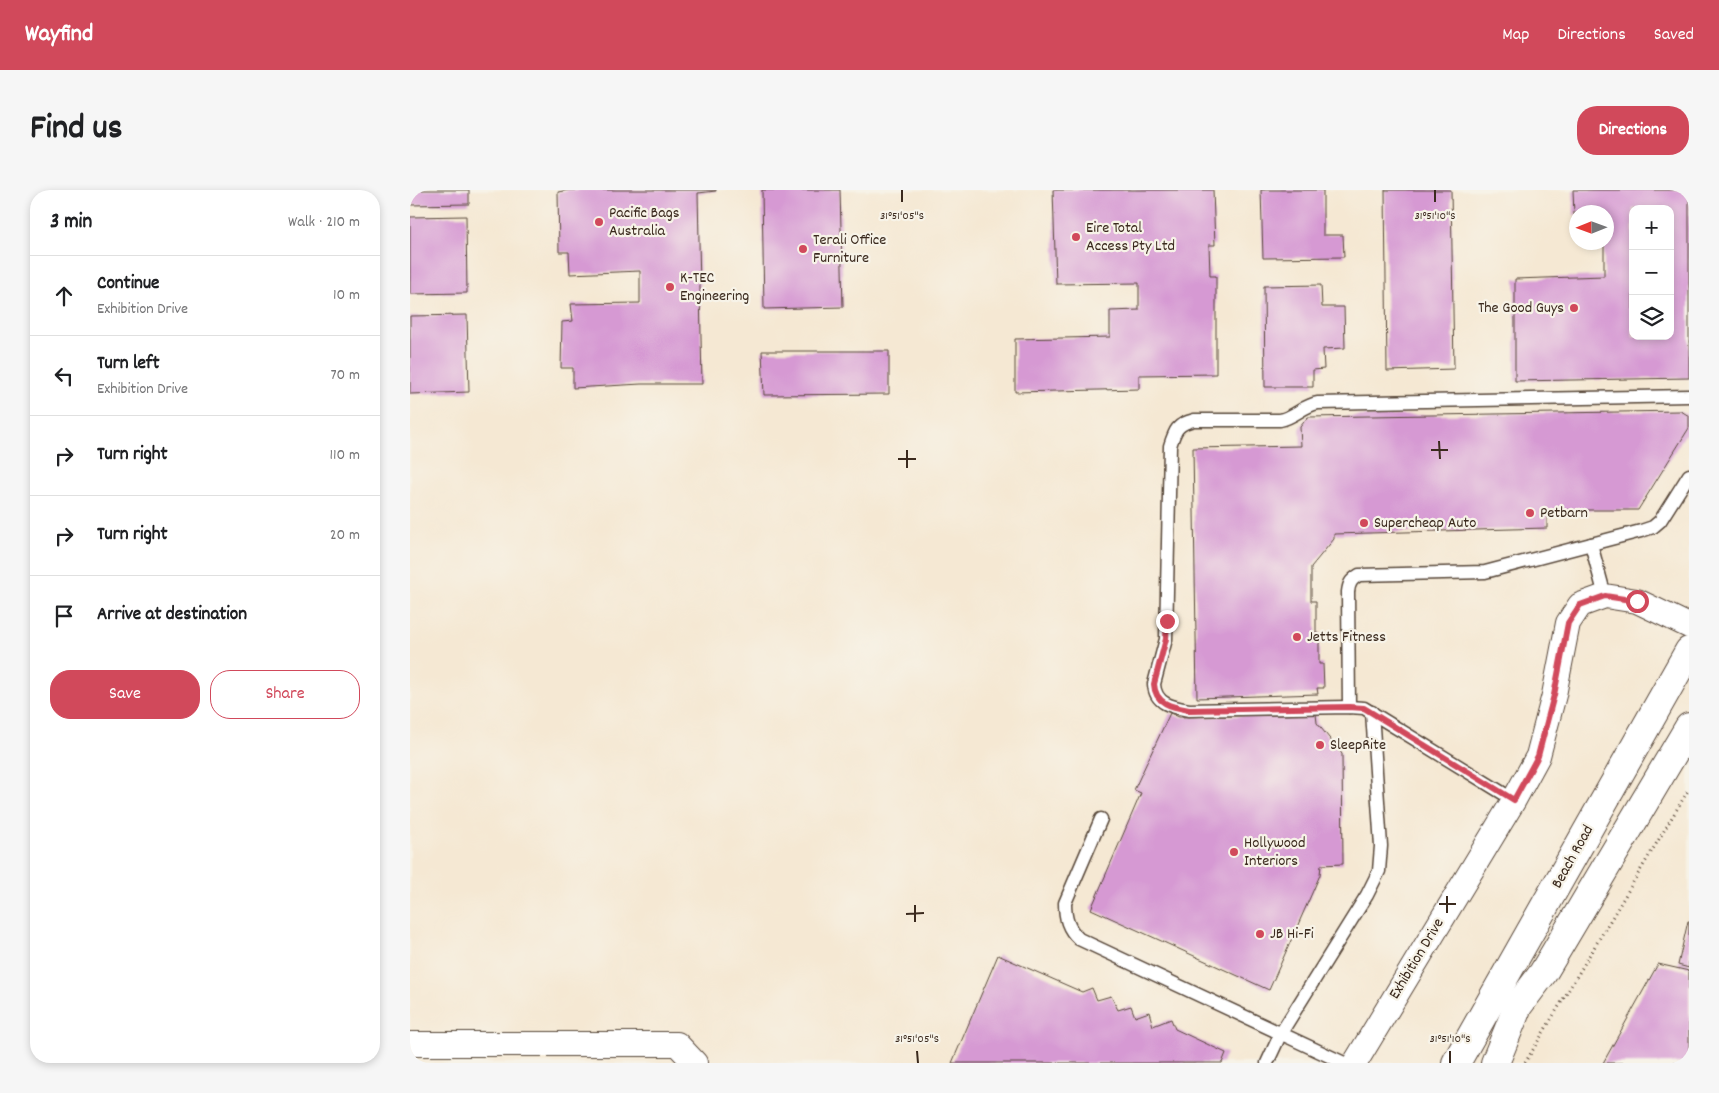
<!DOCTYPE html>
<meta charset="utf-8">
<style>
:root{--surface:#fff;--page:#f6f6f6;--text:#202124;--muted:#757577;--line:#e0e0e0;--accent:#d1495b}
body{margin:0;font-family:Dekko,sans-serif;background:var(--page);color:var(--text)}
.controls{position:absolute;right:15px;top:15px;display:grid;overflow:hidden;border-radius:10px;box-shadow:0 2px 8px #0003}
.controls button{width:45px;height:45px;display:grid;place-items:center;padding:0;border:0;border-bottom:1px solid var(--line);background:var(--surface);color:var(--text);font:25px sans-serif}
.compass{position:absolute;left:1159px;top:15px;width:45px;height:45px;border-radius:50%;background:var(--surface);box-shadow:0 2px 8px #0003;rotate:269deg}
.stop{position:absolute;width:15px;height:15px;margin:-11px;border:4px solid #d1495b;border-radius:50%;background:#fff}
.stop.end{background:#d1495b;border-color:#fff;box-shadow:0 1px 5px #0008}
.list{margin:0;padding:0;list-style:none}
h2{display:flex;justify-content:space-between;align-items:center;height:65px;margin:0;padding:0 20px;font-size:21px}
h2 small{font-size:16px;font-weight:400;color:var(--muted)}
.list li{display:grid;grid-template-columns:32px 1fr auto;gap:15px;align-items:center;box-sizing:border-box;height:80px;padding:0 20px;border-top:1px solid var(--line)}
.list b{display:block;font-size:19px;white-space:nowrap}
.list p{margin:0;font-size:16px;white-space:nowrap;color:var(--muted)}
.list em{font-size:16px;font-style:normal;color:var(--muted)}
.actions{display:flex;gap:10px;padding:15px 20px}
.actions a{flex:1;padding:11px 0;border:1px solid var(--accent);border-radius:20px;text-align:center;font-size:18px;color:var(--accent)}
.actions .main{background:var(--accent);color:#fff}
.icon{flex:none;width:28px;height:28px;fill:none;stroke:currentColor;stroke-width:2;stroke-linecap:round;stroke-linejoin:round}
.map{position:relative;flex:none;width:1279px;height:873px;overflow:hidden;border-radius:20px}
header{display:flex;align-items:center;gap:30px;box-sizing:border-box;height:70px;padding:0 25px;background:var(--accent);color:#fff}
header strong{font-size:24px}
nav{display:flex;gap:28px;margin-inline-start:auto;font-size:18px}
.intro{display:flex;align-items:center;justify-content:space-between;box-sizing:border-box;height:120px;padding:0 30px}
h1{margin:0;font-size:35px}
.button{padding:12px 22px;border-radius:20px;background:var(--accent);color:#fff;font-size:18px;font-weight:700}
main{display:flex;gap:30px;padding:0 30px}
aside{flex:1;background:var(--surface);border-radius:20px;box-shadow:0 2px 8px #0003}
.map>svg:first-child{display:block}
.building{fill:#d699d3;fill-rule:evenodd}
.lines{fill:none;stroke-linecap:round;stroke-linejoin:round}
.lane-casing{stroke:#574639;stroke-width:15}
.street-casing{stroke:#574639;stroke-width:26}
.secondary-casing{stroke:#574639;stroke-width:30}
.path{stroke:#574639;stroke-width:3;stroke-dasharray:1 4;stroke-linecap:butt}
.lane{stroke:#fff;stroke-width:12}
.street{stroke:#fff;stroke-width:24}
.secondary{stroke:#fff;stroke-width:28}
.route{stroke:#d1495b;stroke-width:6}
.ticks{fill:none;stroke:#3b2a1e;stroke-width:2}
.poi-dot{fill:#d1495b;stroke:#f7f3e8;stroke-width:2}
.labels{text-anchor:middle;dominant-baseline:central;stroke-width:4.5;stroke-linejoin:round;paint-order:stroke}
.poi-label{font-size:16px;fill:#3b2a1e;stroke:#f7f3e8;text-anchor:start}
.street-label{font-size:16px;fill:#3b2a1e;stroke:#f7f3e8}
.ticks-label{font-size:12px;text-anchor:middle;fill:#3b2a1e;stroke:#f7f3e8;stroke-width:4.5;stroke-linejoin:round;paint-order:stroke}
</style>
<header>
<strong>Wayfind</strong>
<nav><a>Map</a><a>Directions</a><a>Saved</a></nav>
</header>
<div class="intro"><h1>Find us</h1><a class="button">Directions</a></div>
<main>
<aside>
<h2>3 min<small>Walk · 210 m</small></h2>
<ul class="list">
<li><svg class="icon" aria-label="ahead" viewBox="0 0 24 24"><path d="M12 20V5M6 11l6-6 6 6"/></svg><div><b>Continue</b><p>Exhibition Drive</p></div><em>10 m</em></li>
<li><svg class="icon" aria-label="left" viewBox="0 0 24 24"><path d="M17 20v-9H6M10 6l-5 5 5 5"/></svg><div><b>Turn left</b><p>Exhibition Drive</p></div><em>70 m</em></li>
<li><svg class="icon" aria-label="right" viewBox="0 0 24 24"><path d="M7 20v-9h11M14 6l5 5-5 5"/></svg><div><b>Turn right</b></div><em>110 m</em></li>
<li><svg class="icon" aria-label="right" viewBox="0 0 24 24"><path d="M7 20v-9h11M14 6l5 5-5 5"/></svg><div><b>Turn right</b></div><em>20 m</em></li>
<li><svg class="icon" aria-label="arrive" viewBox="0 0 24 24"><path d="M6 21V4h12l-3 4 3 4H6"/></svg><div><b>Arrive at destination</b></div></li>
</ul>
<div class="actions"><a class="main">Save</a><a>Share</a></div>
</aside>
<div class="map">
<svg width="1279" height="873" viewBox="0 0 1279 873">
<rect width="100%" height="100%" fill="#f7f3e8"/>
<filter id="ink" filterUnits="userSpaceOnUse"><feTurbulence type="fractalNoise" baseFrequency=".02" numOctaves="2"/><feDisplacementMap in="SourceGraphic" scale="10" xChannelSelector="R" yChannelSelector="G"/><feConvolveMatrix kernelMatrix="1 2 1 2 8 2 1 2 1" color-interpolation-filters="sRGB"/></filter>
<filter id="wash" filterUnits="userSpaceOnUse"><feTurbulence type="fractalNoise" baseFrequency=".0096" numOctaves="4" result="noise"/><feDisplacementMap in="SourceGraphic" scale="20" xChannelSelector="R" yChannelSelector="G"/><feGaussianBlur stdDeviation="1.12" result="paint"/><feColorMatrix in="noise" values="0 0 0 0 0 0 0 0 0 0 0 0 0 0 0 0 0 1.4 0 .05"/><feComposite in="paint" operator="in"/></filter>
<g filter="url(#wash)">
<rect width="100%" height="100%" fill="#f5e8d3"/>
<g id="blocks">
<g class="building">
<polygon points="0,0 59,0 59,14 0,15"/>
<polygon points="159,0 306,0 306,1 288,3 292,194 231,194 163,198 163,178 151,178 152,132 163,131 161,114 230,113 230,81 160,84 159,62 149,62 148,2"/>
<polygon points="352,0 430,0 433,117 354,119"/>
<polygon points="643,0 803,0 805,55 799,55 800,86 806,86 806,184 729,185 729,199 605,202 605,149 700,147 700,121 729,120 729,93 646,94"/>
<polygon points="851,0 913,0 913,45 933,45 934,67 853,68"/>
<polygon points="975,0 1041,0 1044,179 977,181"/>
<path d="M1163 0H1279V188L1105 191V89L1194 86V52H1196V22H1166V25H1164ZM1223 19H1260V146H1223Z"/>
<polygon points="56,26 57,103 0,104 0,27"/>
<polygon points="911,95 912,117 934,117 935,158 913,159 914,179 903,180 903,197 855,197 854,96"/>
<polygon points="57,125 59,202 0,204 0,126"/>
<polygon points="352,161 479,161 479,204 354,205"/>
<polygon points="1271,221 1279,226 1279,238 1228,320 1137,320 1137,338 924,344 924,349 901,377 901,411 906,411 906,443 909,443 909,474 913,474 914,498 907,498 908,504 787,508 783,258 891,256 890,237 898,227"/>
<polygon points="760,523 769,527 906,524 907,533 932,564 933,674 911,675 910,685 859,800 681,719 731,603 724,600"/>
<polygon points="1278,731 1279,731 1279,778 1268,775"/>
<polygon points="588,765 672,802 682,798 687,810 701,806 708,820 721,816 725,827 739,822 743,836 761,829 765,839 816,863 812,873 542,873"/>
<polygon points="1248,774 1279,781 1279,873 1193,873"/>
</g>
</g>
</g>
<g filter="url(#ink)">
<use href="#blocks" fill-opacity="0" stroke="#574639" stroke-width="1"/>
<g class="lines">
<defs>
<g id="lane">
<polyline points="1181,354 1195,406"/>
<path d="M939 517 938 402C939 393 941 390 949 385L1075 382 1231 341 1243 337 1250 331 1279 285"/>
<path d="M1104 610 954 518 939 517 779 520C762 517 745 514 744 494L756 449 760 256C765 240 767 234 784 230H870C885 227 894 215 908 213L1279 206"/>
<path d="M691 629 655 713C655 728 658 739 669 749L934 873"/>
<polyline points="857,873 871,843 957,705 969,681 971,656 962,522"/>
</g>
<g id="street">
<polyline points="0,854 267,854 285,873"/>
<polyline points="945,873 1104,610 1128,566 1144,505 1158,433 1170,415 1195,406 1227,411 1279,436"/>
</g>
<g id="secondary">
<polyline points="1046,873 1279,461"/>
<polyline points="1085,873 1108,816 1133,783 1279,537"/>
</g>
</defs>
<use href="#lane" class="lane-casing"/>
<use href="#street" class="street-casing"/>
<use href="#secondary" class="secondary-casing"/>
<polyline class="path" points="1115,873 1279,599"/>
<use href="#lane" class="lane"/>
<use href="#street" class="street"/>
<use href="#secondary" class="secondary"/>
</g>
</g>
<g class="lines" filter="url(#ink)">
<path class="route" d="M757 431 756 449 744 494C745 514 762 517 779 520L939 517 954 518 1104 610 1128 566 1144 505 1158 433 1170 415 1195 406 1227 411"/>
</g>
<path class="ticks" d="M492 0V12M1025 0V12M1029 251 1030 269M497 260V278M1021 260H1038M488 269H506M1037 706V723M1029 714H1046M505 715V732M496 724 514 723M507 861 508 873M1040 861V873"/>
<g class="poi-dot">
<circle cx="189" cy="32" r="5"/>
<circle cx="666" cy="47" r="5"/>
<circle cx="393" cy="59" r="5"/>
<circle cx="260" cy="97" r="5"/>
<circle cx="1164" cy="118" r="5"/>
<circle cx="1120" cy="323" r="5"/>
<circle cx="954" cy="333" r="5"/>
<circle cx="887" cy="447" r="5"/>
<circle cx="910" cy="555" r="5"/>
<circle cx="824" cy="662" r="5"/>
<circle cx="850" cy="744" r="5"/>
</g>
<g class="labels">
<g class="poi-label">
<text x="199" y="23">Pacific Bags<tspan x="199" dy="18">Australia</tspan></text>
<text x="676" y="38">Eire Total<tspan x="676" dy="18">Access Pty Ltd</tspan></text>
<text x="403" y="50">Terali Office<tspan x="403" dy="18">Furniture</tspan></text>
<text x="270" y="88">K-TEC<tspan x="270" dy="18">Engineering</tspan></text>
<text x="1154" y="118" text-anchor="end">The Good Guys</text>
<text x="1130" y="323">Petbarn</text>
<text x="964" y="333">Supercheap Auto</text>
<text x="897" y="447">Jetts Fitness</text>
<text x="920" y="555">SleepRite</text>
<text x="834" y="653">Hollywood<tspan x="834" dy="18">Interiors</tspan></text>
<text x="860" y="744">JB Hi-Fi</text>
</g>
<g class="street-label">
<text transform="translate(1163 667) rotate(-61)">Beach Road</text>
<text transform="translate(1007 769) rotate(-59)">Exhibition Drive</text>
</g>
</g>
<g class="ticks-label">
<text x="492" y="29">31°51'05"S</text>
<text x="1025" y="29">31°51'10"S</text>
<text x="507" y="852">31°51'05"S</text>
<text x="1040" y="852">31°51'10"S</text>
</g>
</svg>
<div class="controls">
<button>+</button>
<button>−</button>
<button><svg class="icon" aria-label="layers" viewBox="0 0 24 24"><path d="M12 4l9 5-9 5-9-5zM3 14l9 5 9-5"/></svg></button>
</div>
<svg class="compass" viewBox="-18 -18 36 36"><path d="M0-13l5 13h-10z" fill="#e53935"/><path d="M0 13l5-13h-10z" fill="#757577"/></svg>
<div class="stop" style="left:1227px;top:411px"></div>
<div class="stop end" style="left:757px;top:431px"></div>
</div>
</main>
